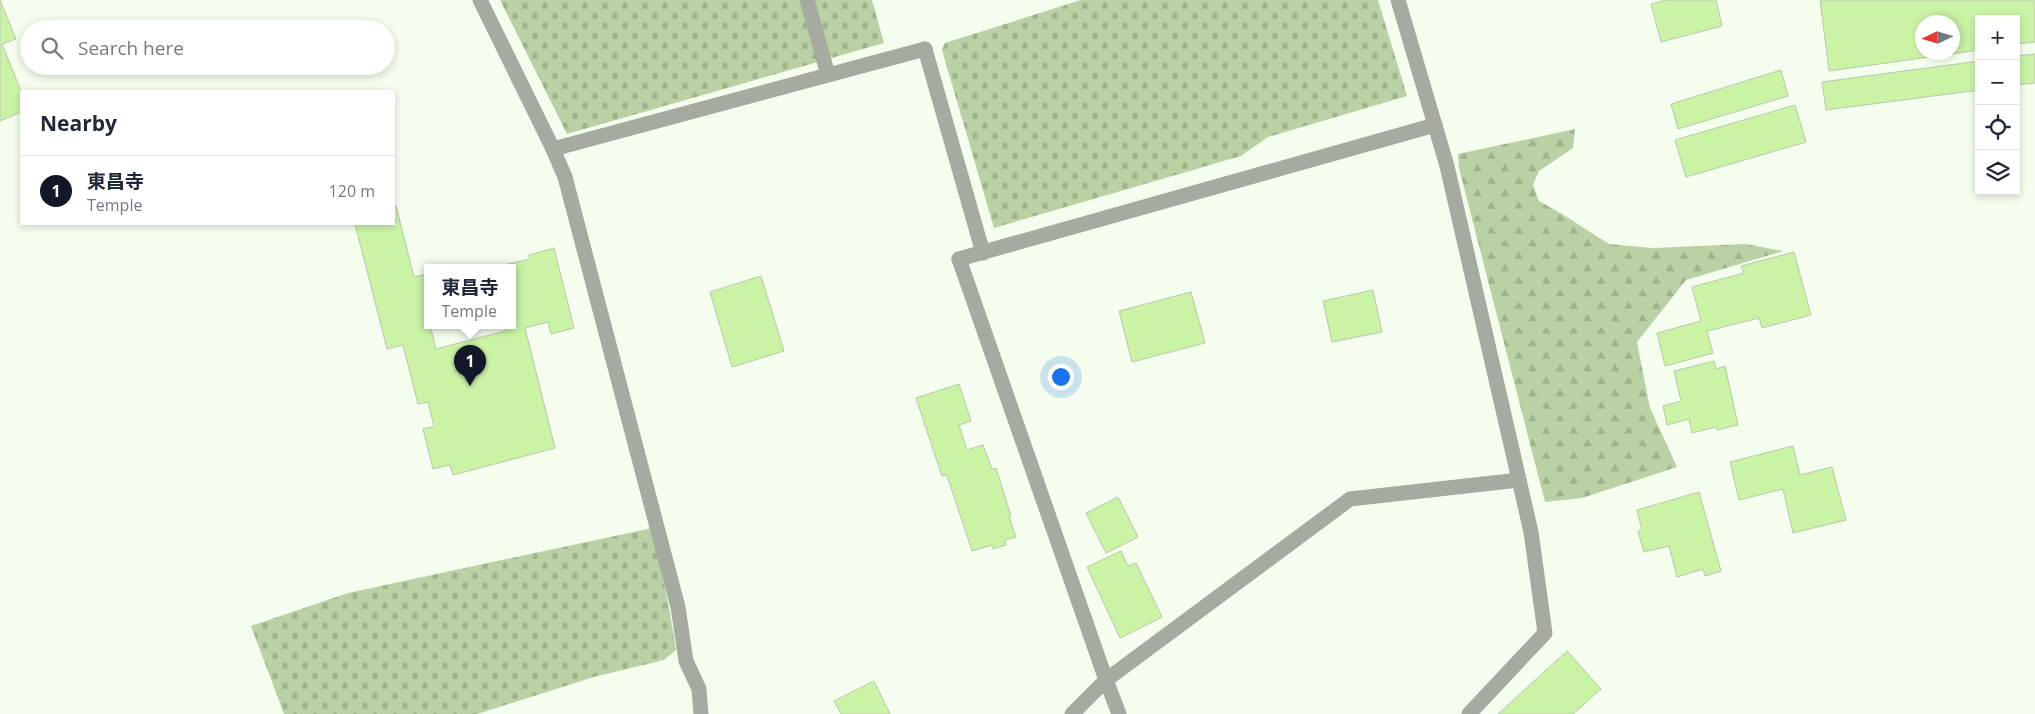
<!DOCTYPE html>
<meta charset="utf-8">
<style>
:root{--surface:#fff;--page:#f6f6f7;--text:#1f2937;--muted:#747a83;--line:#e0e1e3;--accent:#111827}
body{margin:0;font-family:"Open Sans","Noto Sans JP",sans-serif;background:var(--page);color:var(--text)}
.controls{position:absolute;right:15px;top:15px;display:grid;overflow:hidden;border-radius:0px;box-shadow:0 2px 8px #0003}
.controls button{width:45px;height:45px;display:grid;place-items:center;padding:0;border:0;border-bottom:1px solid var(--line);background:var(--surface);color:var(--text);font:25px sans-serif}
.compass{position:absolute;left:1915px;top:15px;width:45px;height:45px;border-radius:50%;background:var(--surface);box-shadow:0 2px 8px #0003;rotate:266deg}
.you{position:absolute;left:1060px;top:376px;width:18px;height:18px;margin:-12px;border:4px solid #fff;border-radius:50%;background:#1a73e8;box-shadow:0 0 0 8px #1a73e833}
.badge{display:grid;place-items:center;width:32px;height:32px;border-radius:50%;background:var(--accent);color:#fff;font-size:16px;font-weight:700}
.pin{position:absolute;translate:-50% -41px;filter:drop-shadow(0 1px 2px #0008)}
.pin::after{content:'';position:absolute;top:26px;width:18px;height:15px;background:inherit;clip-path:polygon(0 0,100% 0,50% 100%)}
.popup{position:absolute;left:424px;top:264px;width:92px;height:65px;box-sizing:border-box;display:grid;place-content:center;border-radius:0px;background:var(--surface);filter:drop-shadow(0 1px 4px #0005);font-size:16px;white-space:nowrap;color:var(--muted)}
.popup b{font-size:19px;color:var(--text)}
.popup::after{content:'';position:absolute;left:50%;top:100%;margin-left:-10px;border:10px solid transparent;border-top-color:var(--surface)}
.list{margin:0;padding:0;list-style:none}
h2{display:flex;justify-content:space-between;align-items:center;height:65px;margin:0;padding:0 20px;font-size:21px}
h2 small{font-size:16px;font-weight:400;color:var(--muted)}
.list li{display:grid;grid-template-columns:32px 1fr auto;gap:15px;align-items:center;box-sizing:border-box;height:70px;padding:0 20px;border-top:1px solid var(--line)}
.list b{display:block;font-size:19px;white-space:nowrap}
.list p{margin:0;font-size:16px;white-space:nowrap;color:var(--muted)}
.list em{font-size:16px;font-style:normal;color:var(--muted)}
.icon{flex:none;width:28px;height:28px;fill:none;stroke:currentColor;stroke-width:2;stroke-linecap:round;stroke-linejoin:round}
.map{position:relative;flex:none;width:2035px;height:714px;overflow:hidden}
.search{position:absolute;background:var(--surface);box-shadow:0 2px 8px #0003;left:20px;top:20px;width:375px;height:55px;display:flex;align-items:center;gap:12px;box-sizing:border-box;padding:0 18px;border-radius:28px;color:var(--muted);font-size:19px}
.panel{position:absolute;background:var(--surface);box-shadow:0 2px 8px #0003;left:20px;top:90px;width:375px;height:135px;border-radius:0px}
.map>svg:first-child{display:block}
.forest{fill:url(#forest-firs)}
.cemetery{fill:url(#cemetery-stones)}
.building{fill:#cbf3a6;stroke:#b9c7ad;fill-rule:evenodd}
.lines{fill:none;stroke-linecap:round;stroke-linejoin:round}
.service{stroke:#a5aba0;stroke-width:15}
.minor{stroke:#a5aba0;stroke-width:15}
</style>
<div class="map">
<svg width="2035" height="714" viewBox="0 0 2035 714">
<defs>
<pattern id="forest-firs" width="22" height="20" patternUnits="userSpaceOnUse" patternTransform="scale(1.25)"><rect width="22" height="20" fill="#b9d1a4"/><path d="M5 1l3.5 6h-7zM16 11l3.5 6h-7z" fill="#9eb38c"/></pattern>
<pattern id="cemetery-stones" width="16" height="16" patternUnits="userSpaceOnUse" patternTransform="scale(1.25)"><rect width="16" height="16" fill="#b9d1a4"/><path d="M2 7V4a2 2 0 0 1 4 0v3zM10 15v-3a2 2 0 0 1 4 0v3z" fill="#9eb38c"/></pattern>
</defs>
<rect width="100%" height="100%" fill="#f5feee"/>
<polygon class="forest" points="1575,129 1573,148 1539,171 1533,185 1539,201 1562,214 1609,244 1653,248 1746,244 1783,251 1686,280 1637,342 1650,408 1677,467 1582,498 1545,502 1459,168 1458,154"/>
<g class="cemetery">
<polygon points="500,0 872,0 884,43 567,134"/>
<polygon points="1081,0 1378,0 1407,96 1268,137 1241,156 994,228 942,50 945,43"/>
<polygon points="652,528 669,607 676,650 664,660 594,677 477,714 284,714 251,626 348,593"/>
</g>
<g class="building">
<polygon points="0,0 16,39 2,44 21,91 21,112 0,121"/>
<polygon points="1666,0 1716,0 1722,26 1661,42 1651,4"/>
<path d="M1820 0H2035V42L2016 44V19H1979V50L1829 71ZM1922 22H1952V52H1922Z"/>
<polygon points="2035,54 2035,83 2016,85 2016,56"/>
<polygon points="1979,61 1979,90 1826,110 1822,82"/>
<polygon points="1781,70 1788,96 1678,129 1671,104"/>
<polygon points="1795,105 1806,142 1686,177 1675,140"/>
<polygon points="394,206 396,206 414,277 428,274 428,310 426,310 428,325 430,325 436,349 505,331 504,325 512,325 512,267 496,267 530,259 529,255 554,248 574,328 551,334 548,322 525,328 555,448 453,475 450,465 433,469 423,429 434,426 428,402 418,404 403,345 387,349 355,224 394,224"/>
<polygon points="1794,252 1811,315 1762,328 1759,318 1707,331 1713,353 1665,366 1657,333 1701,321 1692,287 1744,273 1741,266"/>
<polygon points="761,276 784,351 732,367 710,292"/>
<polygon points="1373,290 1382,332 1332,342 1323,301"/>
<polygon points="1191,292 1205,343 1132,362 1119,311"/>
<polygon points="1714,361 1716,369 1725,366 1738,425 1717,430 1716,427 1692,433 1689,419 1667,425 1663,406 1681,401 1674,371"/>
<polygon points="959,384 971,421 959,425 967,450 983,445 992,469 996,468 1011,516 1009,517 1016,537 1005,540 1006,545 993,549 992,545 972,551 947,475 942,476 916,398"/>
<polygon points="1793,446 1800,475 1832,467 1846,520 1793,533 1783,489 1739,500 1730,462"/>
<polygon points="1699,492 1721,571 1705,576 1703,569 1677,577 1669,546 1644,552 1638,531 1642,530 1637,510"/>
<polygon points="1118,497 1138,537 1106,553 1086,513"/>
<polygon points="1121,551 1128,566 1136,563 1162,617 1120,638 1087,567"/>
<polygon points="1567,651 1601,689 1573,714 1498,714"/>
<polygon points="874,681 890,714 841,714 834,701"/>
</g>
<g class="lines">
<g class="service">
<polyline points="807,0 828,75"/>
<polyline points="925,49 983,253"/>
<polyline points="959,259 1435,125"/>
</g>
<g class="minor">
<polyline points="480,0 553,149 565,177 678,607 686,661 699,689 701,714"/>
<polyline points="1398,0 1447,166 1531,532 1545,633 1469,714"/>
<polyline points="553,149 925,49"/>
<polyline points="959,259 1106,680 1119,714"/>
<polyline points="1072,714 1106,680 1350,499 1519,480"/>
</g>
</g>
</svg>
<div class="controls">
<button>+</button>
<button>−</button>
<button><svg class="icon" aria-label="locate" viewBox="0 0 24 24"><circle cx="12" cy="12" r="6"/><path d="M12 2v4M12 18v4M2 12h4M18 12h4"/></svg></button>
<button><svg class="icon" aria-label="layers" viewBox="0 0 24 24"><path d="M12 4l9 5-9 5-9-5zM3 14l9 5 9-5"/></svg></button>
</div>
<svg class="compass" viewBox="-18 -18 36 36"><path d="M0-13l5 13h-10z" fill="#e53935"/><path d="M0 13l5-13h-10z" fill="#747a83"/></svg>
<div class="you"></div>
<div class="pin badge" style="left:470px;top:386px">1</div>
<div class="popup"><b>東昌寺</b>Temple</div>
<div class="search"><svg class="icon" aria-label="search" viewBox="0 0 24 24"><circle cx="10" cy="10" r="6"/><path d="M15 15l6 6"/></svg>Search here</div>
<section class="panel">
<h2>Nearby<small></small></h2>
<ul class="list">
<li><span class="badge">1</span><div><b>東昌寺</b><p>Temple</p></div><em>120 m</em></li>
</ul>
</section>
</div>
